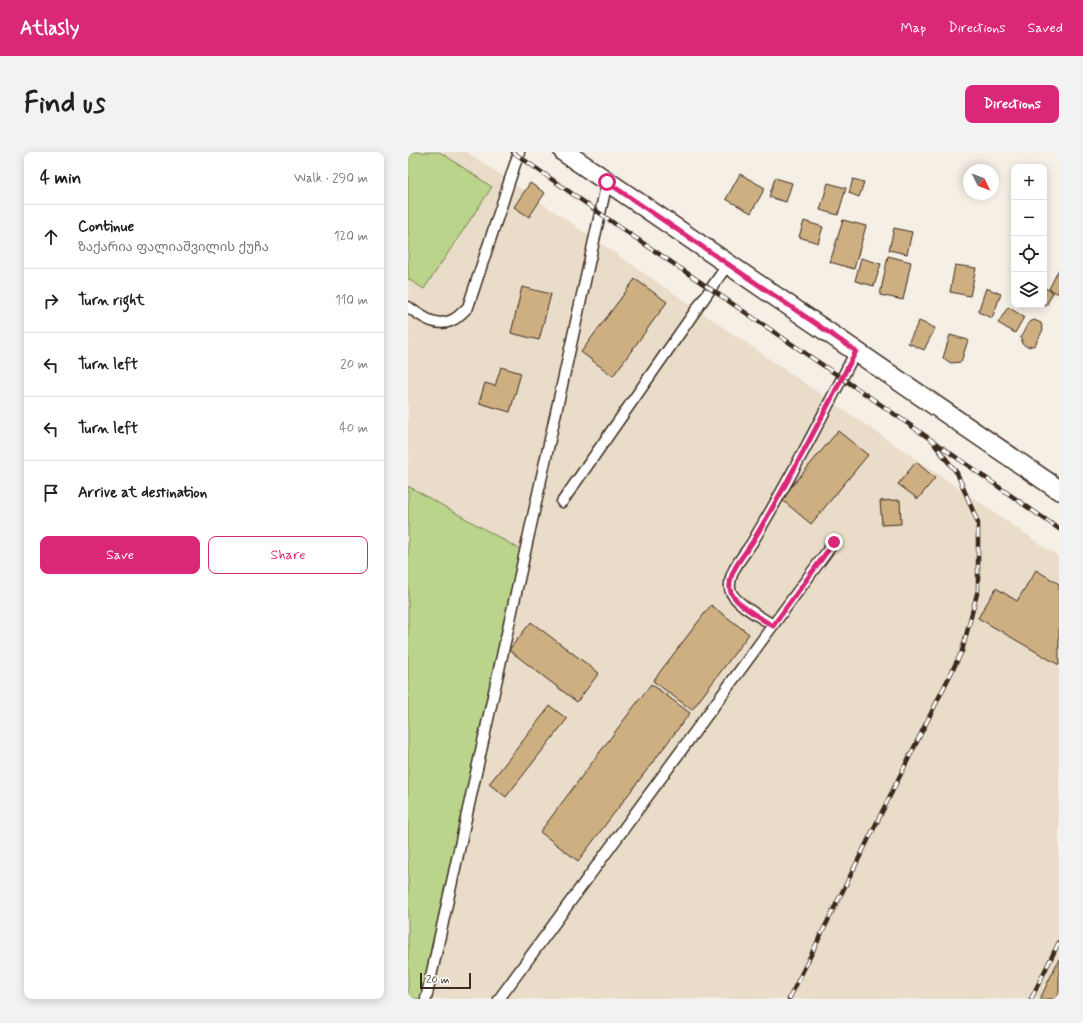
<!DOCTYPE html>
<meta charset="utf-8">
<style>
:root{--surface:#fff;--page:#f2f2f2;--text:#202124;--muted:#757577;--line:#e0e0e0;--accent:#db2777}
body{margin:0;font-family:Mynerve,"Noto Sans Georgian",sans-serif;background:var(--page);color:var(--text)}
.controls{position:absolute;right:12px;top:12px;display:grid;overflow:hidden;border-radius:8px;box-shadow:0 2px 10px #0003}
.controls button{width:36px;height:36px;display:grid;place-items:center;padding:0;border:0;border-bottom:1px solid var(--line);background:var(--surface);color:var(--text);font:20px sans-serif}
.compass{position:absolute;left:555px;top:12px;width:36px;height:36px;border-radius:50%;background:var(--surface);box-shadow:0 2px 10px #0003;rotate:133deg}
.scale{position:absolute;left:12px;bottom:10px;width:51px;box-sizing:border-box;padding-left:4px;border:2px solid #3b2a1e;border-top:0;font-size:11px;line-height:14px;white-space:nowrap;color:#3b2a1e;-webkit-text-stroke:3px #fff;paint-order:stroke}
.stop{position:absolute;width:12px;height:12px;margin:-9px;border:3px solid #db2777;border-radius:50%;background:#fff}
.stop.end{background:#db2777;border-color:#fff;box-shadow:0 1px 4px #0008}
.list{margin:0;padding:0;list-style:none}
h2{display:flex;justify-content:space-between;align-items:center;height:52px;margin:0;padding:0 16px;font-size:17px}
h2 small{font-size:13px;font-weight:400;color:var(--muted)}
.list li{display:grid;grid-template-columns:26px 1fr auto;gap:12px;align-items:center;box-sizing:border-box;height:64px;padding:0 16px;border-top:1px solid var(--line)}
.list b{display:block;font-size:15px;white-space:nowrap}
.list p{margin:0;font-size:13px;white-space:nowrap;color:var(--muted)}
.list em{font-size:13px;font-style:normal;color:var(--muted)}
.actions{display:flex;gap:8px;padding:12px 16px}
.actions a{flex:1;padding:9px 0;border:1px solid var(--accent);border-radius:8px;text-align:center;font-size:14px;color:var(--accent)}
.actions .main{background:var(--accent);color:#fff}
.icon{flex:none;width:22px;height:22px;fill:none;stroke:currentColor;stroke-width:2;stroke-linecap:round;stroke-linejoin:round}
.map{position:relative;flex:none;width:651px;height:847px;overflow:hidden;border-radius:8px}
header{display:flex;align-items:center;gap:24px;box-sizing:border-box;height:56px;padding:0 20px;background:var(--accent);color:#fff}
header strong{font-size:19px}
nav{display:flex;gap:22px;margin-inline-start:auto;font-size:14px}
.intro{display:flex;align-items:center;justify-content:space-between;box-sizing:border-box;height:96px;padding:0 24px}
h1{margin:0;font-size:28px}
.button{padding:10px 18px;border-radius:8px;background:var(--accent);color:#fff;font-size:14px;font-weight:700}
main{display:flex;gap:24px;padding:0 24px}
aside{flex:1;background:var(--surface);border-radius:8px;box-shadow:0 2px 10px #0003}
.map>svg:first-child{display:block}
.built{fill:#e9dcc8}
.green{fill:#bad48b;stroke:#7a7f54}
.building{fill:#cdaf82;stroke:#3b2a1e}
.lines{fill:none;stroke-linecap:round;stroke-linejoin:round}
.service-casing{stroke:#3b2a1e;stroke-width:13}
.minor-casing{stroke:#3b2a1e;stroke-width:22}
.service{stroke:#fff;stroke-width:10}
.minor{stroke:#fff;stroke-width:19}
.rail-casing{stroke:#3b2a1e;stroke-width:4.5}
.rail{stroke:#fff;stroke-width:3;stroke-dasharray:9;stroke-linecap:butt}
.route{stroke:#db2777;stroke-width:5}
</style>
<header>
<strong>Atlasly</strong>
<nav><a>Map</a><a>Directions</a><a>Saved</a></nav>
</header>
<div class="intro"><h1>Find us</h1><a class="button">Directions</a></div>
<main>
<aside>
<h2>4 min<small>Walk · 290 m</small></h2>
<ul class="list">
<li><svg class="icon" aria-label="ahead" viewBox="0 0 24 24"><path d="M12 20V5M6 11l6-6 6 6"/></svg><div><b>Continue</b><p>ზაქარია ფალიაშვილის ქუჩა</p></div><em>120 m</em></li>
<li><svg class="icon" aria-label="right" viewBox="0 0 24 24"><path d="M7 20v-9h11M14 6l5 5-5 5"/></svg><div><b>Turn right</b></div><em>110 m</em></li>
<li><svg class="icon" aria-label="left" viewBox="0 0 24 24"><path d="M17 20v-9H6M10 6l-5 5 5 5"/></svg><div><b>Turn left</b></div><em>20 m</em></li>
<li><svg class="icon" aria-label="left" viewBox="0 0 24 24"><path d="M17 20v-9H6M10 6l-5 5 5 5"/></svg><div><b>Turn left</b></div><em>40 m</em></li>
<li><svg class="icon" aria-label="arrive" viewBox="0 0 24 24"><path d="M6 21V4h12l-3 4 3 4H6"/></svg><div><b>Arrive at destination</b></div></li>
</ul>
<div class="actions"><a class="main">Save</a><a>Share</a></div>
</aside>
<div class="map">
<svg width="651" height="847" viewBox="0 0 651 847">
<rect width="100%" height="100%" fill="#f5efe6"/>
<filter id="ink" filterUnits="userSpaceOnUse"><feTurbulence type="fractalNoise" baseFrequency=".025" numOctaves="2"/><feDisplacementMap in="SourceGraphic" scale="8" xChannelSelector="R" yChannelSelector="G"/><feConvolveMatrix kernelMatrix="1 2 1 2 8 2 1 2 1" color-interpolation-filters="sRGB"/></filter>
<g filter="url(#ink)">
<polygon class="built" points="0,0 59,0 651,405 651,847 18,847 117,401 0,334"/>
<g class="green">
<polygon points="0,0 32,0 84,35 16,137 0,127"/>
<polygon points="0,334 117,400 18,847 0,847"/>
</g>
<g class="building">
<polygon points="332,22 357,36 343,61 318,47"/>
<polygon points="367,26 384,31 378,50 361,45"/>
<polygon points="445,27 456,30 451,45 441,41"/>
<polygon points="122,31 137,41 121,65 106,55"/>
<polygon points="420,31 438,36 430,63 412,58"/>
<polygon points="435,68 458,74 446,117 422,110"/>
<polygon points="396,69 415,75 410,91 391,85"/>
<polygon points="486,76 504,80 499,102 481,98"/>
<polygon points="480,104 503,110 495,148 472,143"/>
<polygon points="453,106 473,112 466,134 447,129"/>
<polygon points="547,113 568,116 562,144 542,140"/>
<polygon points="651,117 651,142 641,137"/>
<polygon points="227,127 259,150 205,224 173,200"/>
<polygon points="114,135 143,142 131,188 103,181"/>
<polygon points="578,136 593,142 584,166 570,160"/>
<polygon points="637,136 645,140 638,154 636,153"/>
<polygon points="600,155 616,165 607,181 590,171"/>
<polygon points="626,168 633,171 635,178 627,193 620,195 614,192 613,185 620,171"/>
<polygon points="511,169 527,176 516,198 500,191"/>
<polygon points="542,183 560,188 553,210 543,211 535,206"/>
<polygon points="93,215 113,221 102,260 71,251 77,231 87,234"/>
<polygon points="430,279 460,303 403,372 373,347"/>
<polygon points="508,310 527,326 510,347 490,332"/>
<polygon points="492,348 493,372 474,373 472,349"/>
<polygon points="628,418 651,432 651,513 570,466 588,436 609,449"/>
<polygon points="303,453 341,482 284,558 245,529"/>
<polygon points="123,470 191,521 169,550 101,498"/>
<polygon points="243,532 282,561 170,709 132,680"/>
<polygon points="142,554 159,567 98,645 81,632"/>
<polygon points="651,807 651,847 632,847"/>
</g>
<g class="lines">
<defs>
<g id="service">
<path d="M0 155C15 165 30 178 48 166 52 163 56 159 60 155L111 0"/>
<polyline points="154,350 320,112"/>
<path d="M365 473C354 466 324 450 322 437 320 419 336 404 345 389 382 327 415 263 448 199"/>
<polyline points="18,847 199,30"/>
<polyline points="91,847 426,390"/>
</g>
<polyline id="minor" points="156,0 651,338"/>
</defs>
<use href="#service" class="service-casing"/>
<use href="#minor" class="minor-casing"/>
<use href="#service" class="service"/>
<use href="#minor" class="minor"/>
<defs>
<g id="rail">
<polyline points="105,0 210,74 469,250 651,377"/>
<polyline points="381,847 554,499 570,438 570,371 549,321 527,293"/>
<polyline points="623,847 651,790"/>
</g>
</defs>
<use href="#rail" class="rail-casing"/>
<use href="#rail" class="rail"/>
</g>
</g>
<g class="lines" filter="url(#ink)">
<path class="route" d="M199 30 448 199C415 263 382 327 345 389 336 404 320 419 322 437 324 451 353 466 365 474L426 390"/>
</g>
</svg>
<div class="controls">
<button>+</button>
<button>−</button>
<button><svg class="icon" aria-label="locate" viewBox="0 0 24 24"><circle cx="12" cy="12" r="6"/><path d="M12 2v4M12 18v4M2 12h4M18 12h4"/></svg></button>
<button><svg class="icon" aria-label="layers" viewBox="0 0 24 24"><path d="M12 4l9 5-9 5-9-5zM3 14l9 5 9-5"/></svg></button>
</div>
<svg class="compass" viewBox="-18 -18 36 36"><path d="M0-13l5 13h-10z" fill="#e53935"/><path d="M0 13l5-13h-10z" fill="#757577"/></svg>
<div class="scale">20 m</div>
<div class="stop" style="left:199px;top:30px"></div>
<div class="stop end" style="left:426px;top:390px"></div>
</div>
</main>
